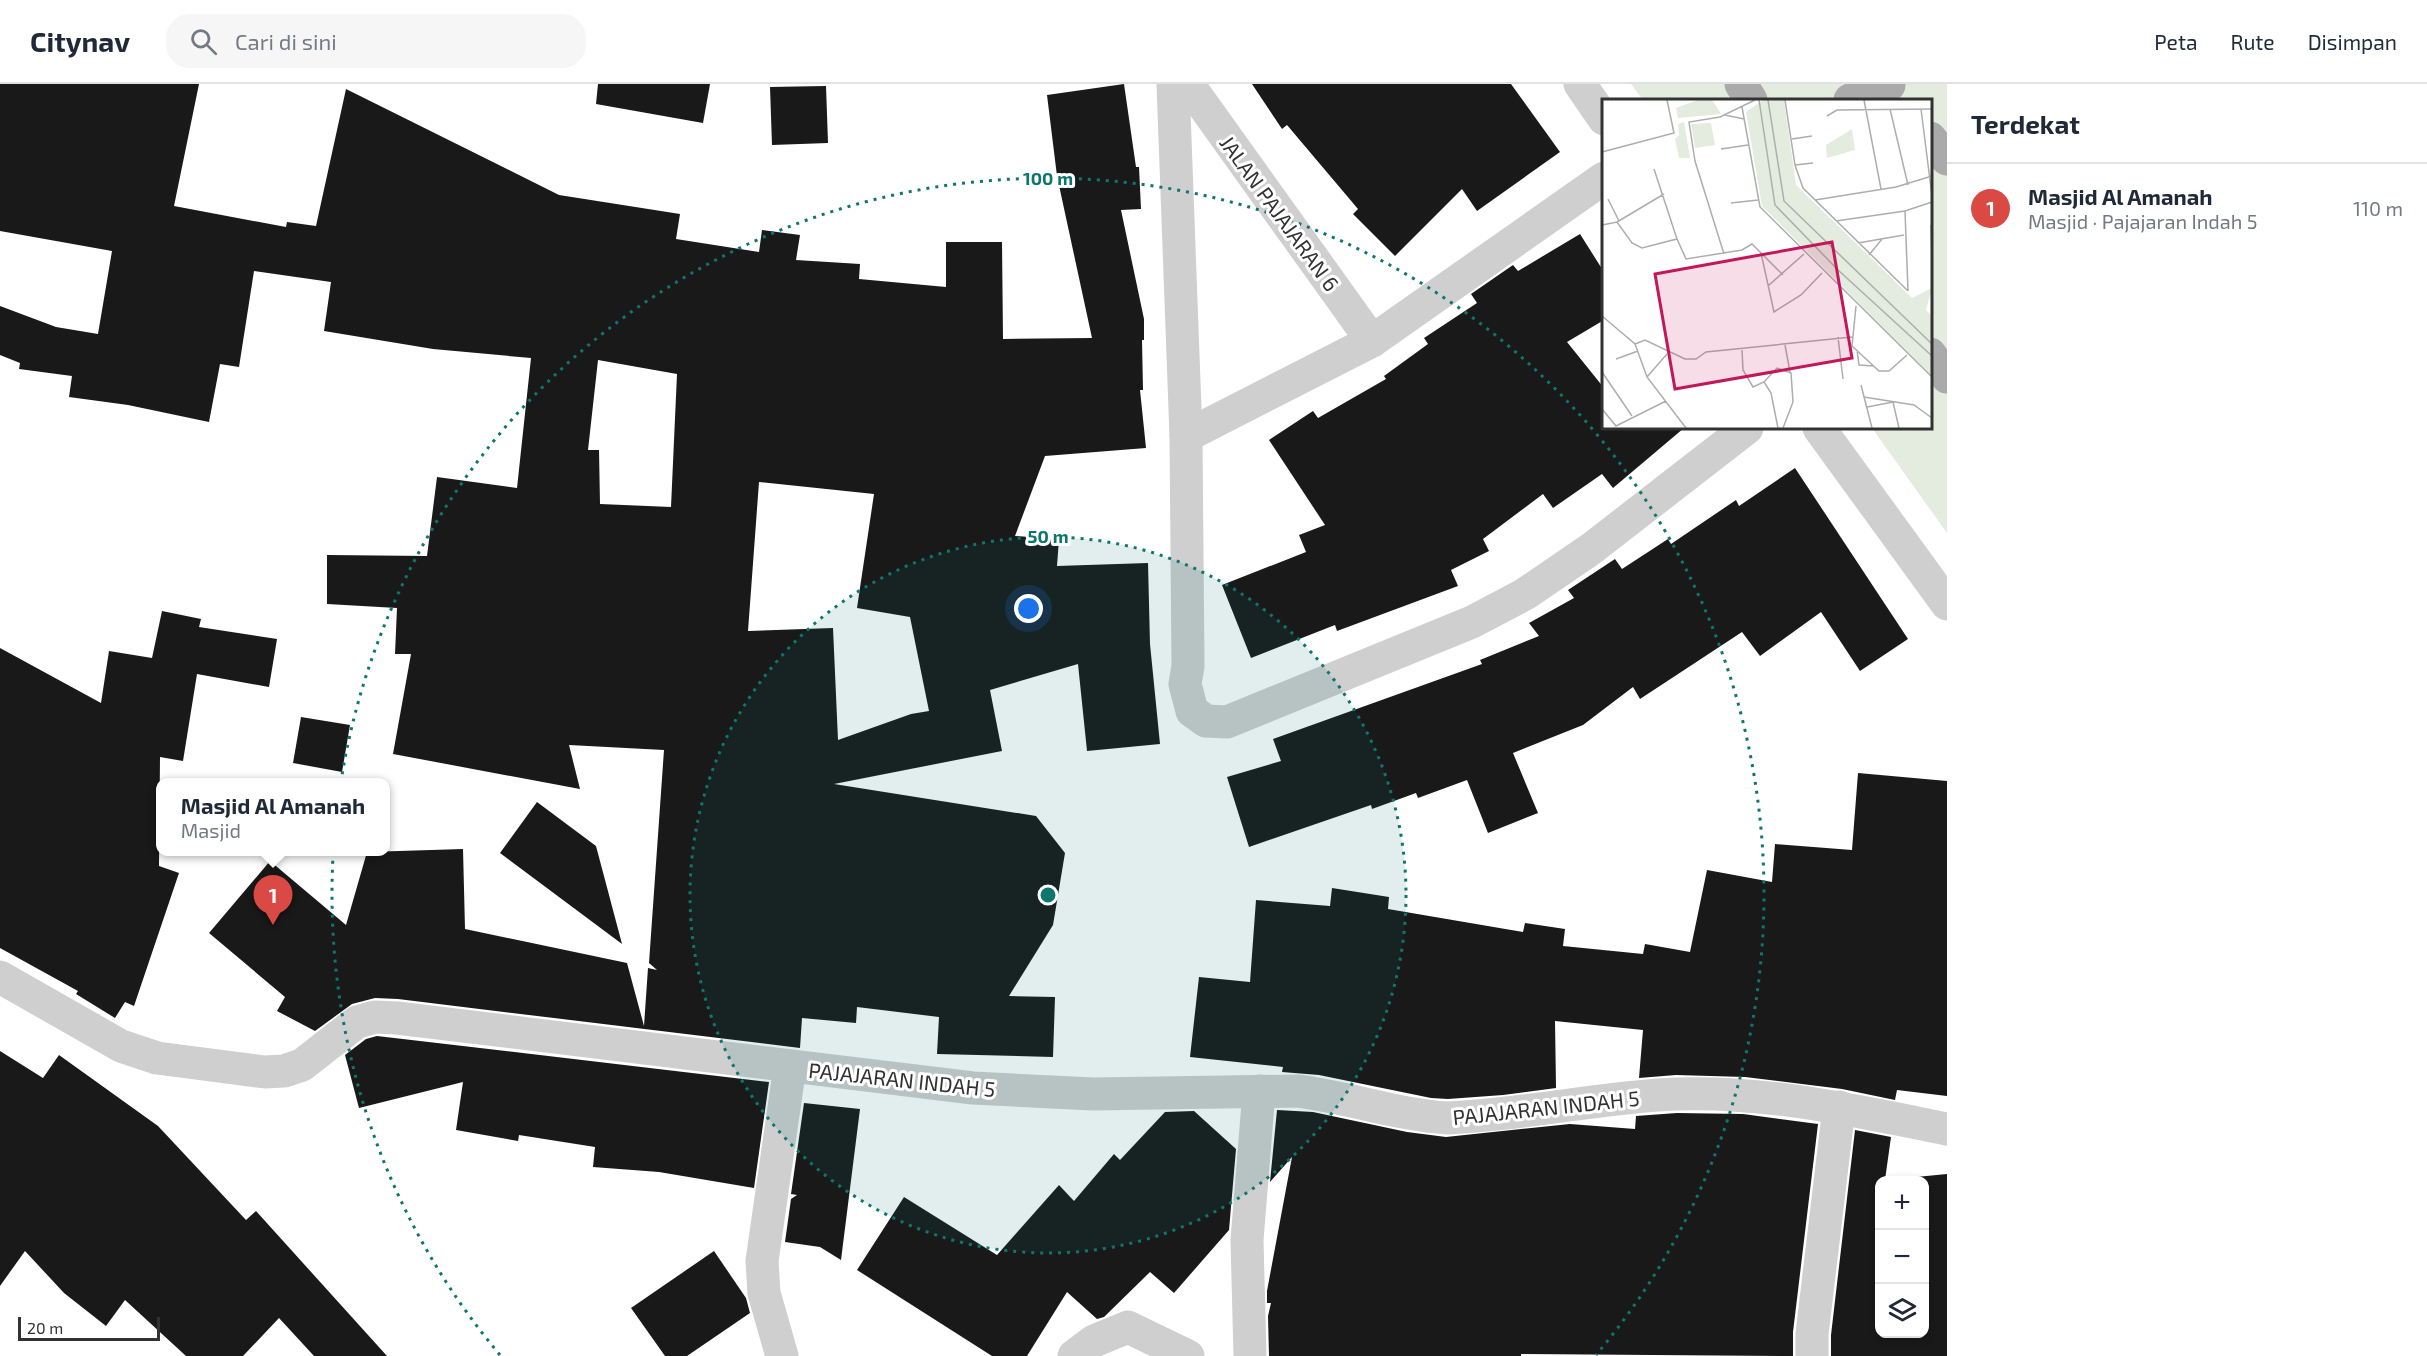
<!DOCTYPE html>
<html lang="id">
<meta charset="utf-8">
<style>
:root{--surface:#fff;--page:#f6f6f7;--text:#1f2937;--muted:#747a83;--line:#e0e1e3;--accent:#da4944}
body{margin:0;font-family:"Exo 2",sans-serif;background:var(--page);color:var(--text)}
.controls{position:absolute;right:18px;bottom:18px;display:grid;overflow:hidden;border-radius:12px;box-shadow:0 3px 9px #0003}
.controls button{width:54px;height:54px;display:grid;place-items:center;padding:0;border:0;border-bottom:2px solid var(--line);background:var(--surface);color:var(--text);font:30px sans-serif}
.scale{position:absolute;left:18px;bottom:15px;width:142px;box-sizing:border-box;padding-left:6px;border:3px solid #323232;border-top:0;font-size:16px;line-height:21px;white-space:nowrap;color:#323232;-webkit-text-stroke:4px #fff;paint-order:stroke}
.you{position:absolute;left:1029px;top:525px;width:21px;height:21px;margin:-15px;border:4px solid #fff;border-radius:50%;background:#1a73e8;box-shadow:0 0 0 9px #1a73e833}
.badge{display:grid;place-items:center;width:39px;height:39px;border-radius:50%;background:var(--accent);color:#fff;font-size:20px;font-weight:700}
.pin{position:absolute;translate:-50% -50px;filter:drop-shadow(0 2px 3px #0008)}
.pin::after{content:'';position:absolute;top:32px;width:21px;height:18px;background:inherit;clip-path:polygon(0 0,100% 0,50% 100%)}
.popup{position:absolute;left:156px;top:694px;width:234px;height:78px;box-sizing:border-box;display:grid;place-content:center;border-radius:12px;background:var(--surface);filter:drop-shadow(0 2px 4px #0005);font-size:20px;white-space:nowrap;color:var(--muted)}
.popup b{font-size:22px;color:var(--text)}
.popup::after{content:'';position:absolute;left:50%;top:100%;margin-left:-12px;border:12px solid transparent;border-top-color:var(--surface)}
.list{margin:0;padding:0;list-style:none}
h2{display:flex;justify-content:space-between;align-items:center;height:78px;margin:0;padding:0 24px;font-size:26px}
h2 small{font-size:20px;font-weight:400;color:var(--muted)}
.list li{display:grid;grid-template-columns:39px 1fr auto;gap:18px;align-items:center;box-sizing:border-box;height:90px;padding:0 24px;border-top:2px solid var(--line)}
.list b{display:block;font-size:22px;white-space:nowrap}
.list p{margin:0;font-size:20px;white-space:nowrap;color:var(--muted)}
.list em{font-size:20px;font-style:normal;color:var(--muted)}
.icon{flex:none;width:33px;height:33px;fill:none;stroke:currentColor;stroke-width:2;stroke-linecap:round;stroke-linejoin:round}
.map{position:relative;flex:none;width:1947px;height:1272px;overflow:hidden}
header{display:flex;align-items:center;gap:36px;box-sizing:border-box;height:84px;padding:0 30px;background:var(--surface);border-bottom:2px solid var(--line)}
header strong{font-size:28px}
nav{display:flex;gap:33px;margin-inline-start:auto;font-size:21px}
.search{width:420px;height:54px;background:var(--page);display:flex;align-items:center;gap:15px;box-sizing:border-box;padding:0 21px;border-radius:24px;color:var(--muted);font-size:22px}
main{display:flex}
aside{flex:1;background:var(--surface)}
.map>svg:first-child{display:block}
.green{fill:#e4ebdf}
.building{fill:#191919;fill-rule:evenodd}
.lines{fill:none;stroke-linecap:round;stroke-linejoin:round}
.minor{stroke:#cfcfcf;stroke-width:33}
.major{stroke:#aaa;stroke-width:33}
.ring{fill:none;stroke:#0f766e;stroke-width:3;stroke-dasharray:3 6}
.labels{text-anchor:middle;dominant-baseline:central;stroke-width:6;stroke-linejoin:round;paint-order:stroke}
.street-label{font-size:21px;fill:#323232;stroke:#fff}
.inset-road{fill:none;stroke:#adadad;stroke-width:1.5}
.view{fill:#c2185b;fill-opacity:0.15;stroke:#c2185b;stroke-width:3}
.inset-edge{fill:none;stroke:#323232;stroke-width:3}
.centre{fill:#0f766e;stroke:#fff;stroke-width:3}
.ring-label{font-size:18px;text-anchor:middle;font-weight:bold;fill:#0f766e;stroke:#fff;stroke-width:6;stroke-linejoin:round;paint-order:stroke}
</style>
<header>
<strong>Citynav</strong>
<div class="search"><svg class="icon" aria-label="search" viewBox="0 0 24 24"><circle cx="10" cy="10" r="6"/><path d="M15 15l6 6"/></svg>Cari di sini</div>
<nav><a>Peta</a><a>Rute</a><a>Disimpan</a></nav>
</header>
<main>
<div class="map">
<svg width="1947" height="1272" viewBox="0 0 1947 1272">
<rect width="100%" height="100%" fill="#fff"/>
<polygon class="green" points="1631,0 1947,0 1947,449 1872,344 1930,344 1930,16 1643,16"/>
<g class="building">
<path d="M0 0H199L174 122 286 143 287 138 316 142 346 5 559 111 680 130 676 155 759 168 762 146 800 151 796 176 860 180 859 195 946 203V158H1002L1003 255 1092 254 1057 92 1047 11 1124 0 1136 83H1139L1141 125 1121 126 1144 235V256H1142L1143 306H1140L1146 364 1045 372 1015 452 1059 455 1057 482 1148 479 1150 560 1160 660 1087 667 1078 580 990 606 1002 667 834 700 1036 732 1065 769 1053 841 1009 912 1055 913 1053 973 937 970 939 933 857 923 856 939 802 934 800 964 398 915 375 914 352 920 315 947 277 927 285 913 209 849 270 777 346 841 367 768 463 765 465 845 627 879 644 942 648 884 657 886 649 879 664 666 569 661 580 705 393 670 411 570H395L397 524 327 520V471L427 472 437 393 517 404 531 274 433 265 324 247 331 198 254 187 239 283 220 280 209 338 128 321 69 313 72 292 19 285 20 279 0 271V222L56 243 98 250 112 167 0 147ZM598 276 677 290 671 423 600 420 599 366H588ZM759 398 874 410 857 524 910 533 929 627 911 630 838 656 833 544 748 547Z"/>
<polygon points="598,0 710,0 703,39 596,20"/>
<polygon points="1252,0 1511,0 1560,68 1477,127 1462,105 1395,172 1353,130 1358,125 1287,41 1282,45"/>
<polygon points="826,2 828,59 772,61 770,3"/>
<polygon points="1580,150 1604,188 1604,236 1567,258 1604,304 1604,344 1684,344 1613,404 1602,390 1553,424 1543,410 1483,455 1489,467 1451,486 1458,502 1337,547 1335,541 1251,574 1222,501 1306,468 1299,451 1325,441 1269,356 1313,327 1318,334 1386,295 1384,292 1428,260 1424,254 1477,219 1471,210 1513,181 1518,187"/>
<polygon points="1795,384 1908,555 1860,587 1821,528 1760,572 1742,548 1640,615 1633,603 1583,641 1513,669 1538,729 1488,749 1467,696 1418,714 1416,709 1372,725 1371,721 1249,763 1227,693 1281,677 1273,655 1482,580 1480,576 1539,552 1529,539 1574,514 1568,506 1615,475 1622,485 1668,455 1671,460 1736,416 1739,422"/>
<polygon points="162,527 201,535 199,543 277,555 269,603 197,590 183,677 160,673 159,782 179,789 134,922 125,918 115,934 76,910 78,907 0,864 0,564 101,619 109,567 152,574"/>
<polygon points="301,633 350,641 342,688 293,679"/>
<polygon points="1858,689 1947,697 1947,1012 1897,1006 1895,1016 1842,1005 1745,993 1676,991 1639,994 1643,946 1555,937 1556,1004 1503,1011 1448,1015 1431,1014 1319,991 1282,988 1283,983 1190,973 1199,893 1250,898 1256,816 1330,822 1332,804 1389,813 1388,825 1523,848 1525,839 1565,845 1563,862 1643,870 1645,860 1690,868 1707,786 1772,798 1775,760 1852,766"/>
<polygon points="537,718 596,762 622,860 500,769"/>
<polygon points="377,952 769,998 754,1104 659,1088 593,1083 595,1063 519,1051 518,1057 456,1046 463,998 359,1024 345,971 366,955"/>
<polygon points="0,967 43,994 59,971 158,1042 246,1136 256,1127 387,1272 314,1272 279,1234 243,1272 186,1272 125,1216 106,1242 64,1209 25,1167 0,1202"/>
<polygon points="804,1019 860,1025 841,1176 820,1163 785,1158 791,1115 797,1111 791,1110"/>
<polygon points="1277,1026 1313,1028 1407,1048 1446,1053 1570,1040 1635,1045 1636,1032 1677,1029 1743,1030 1818,1040 1793,1248 1793,1272 1521,1270 1521,1272 1269,1272 1268,1232 1271,1219 1267,1219 1267,1207 1292,1073 1270,1098"/>
<polygon points="1194,1027 1236,1065 1229,1146 1174,1209 1150,1188 1104,1233 1097,1235 1067,1208 1027,1272 992,1272 857,1186 904,1113 997,1171 1059,1101 1074,1117 1114,1070 1120,1076 1165,1028"/>
<path d="M1855 1046 1891 1053 1885 1096 1947 1090V1272H1831V1251ZM1880 1096H1924V1250H1880Z"/>
<polygon points="714,1167 746,1214 750,1229 687,1272 665,1272 631,1224"/>
</g>
<g class="lines">
<g class="minor">
<polyline points="1173,0 1186,352 1188,582 1185,600 1192,627 1206,637 1227,638 1472,538 1525,510 1591,465 1747,344"/>
<polyline points="1188,0 1372,257"/>
<polyline points="1580,0 1604,35"/>
<polyline points="1819,344 1947,520"/>
<polyline points="1186,352 1372,257 1604,94"/>
<path d="M0 893 121 962 157 974 265 988 284 987 302 981 357 938 375 933 397 934 973 1004 1093 1010 1297 1007C1348 1013 1397 1031 1448 1034 1524 1031 1600 1013 1676 1010 1768 1007 1857 1027 1947 1045"/>
<polyline points="782,1272 764,1209 762,1177 790,982"/>
<polyline points="1074,1272 1094,1257 1128,1243 1188,1272"/>
<polyline points="1250,1272 1247,1156 1259,1007"/>
<polyline points="1812,1272 1812,1250 1839,1023"/>
</g>
<g class="major">
<polyline points="1741,0 1751,16"/>
<polyline points="1850,16 1889,1"/>
<polyline points="1930,54 1947,75"/>
<polyline points="1930,270 1947,293"/>
</g>
</g>
<circle cx="1048" cy="811" r="358" fill="#0f766e" fill-opacity=".12"/>
<g class="ring">
<circle cx="1048" cy="811" r="358"/>
<path d="M500 1271A716 716 0 1 1 1596 1271"/>
</g>
<g class="labels">
<g class="street-label">
<text transform="translate(1280 129) rotate(54)">JALAN PAJAJARAN 6</text>
<text transform="translate(902 995) rotate(6)">PAJAJARAN INDAH 5</text>
<text transform="translate(1546 1023) rotate(-6)">PAJAJARAN INDAH 5</text>
</g>
</g>
<g transform="translate(1602 15)">
<rect width="330" height="330" fill="#fff"/>
<path d="M96 1H110L119 15 76 19 74 9ZM161 1H182L194 86 310 199 330 189 324 211 330 217V277L160 107 144 13ZM82 23 88 59H77L73 40 77 36 76 25ZM109 24 113 46 93 49 89 25ZM250 30 253 51 225 59 224 46Z" fill="#e4ebdf"/>
<path class="inset-road" d="M157 1 173 106 236 171 330 257M166 1 182 102 330 245M183 1 193 66 201 89 306 192M262 1 279 90M140 8 158 108 330 278M288 10 306 86M319 10 330 97M123 16 142 20M225 17 235 11 330 10M190 40 210 37M119 50 146 46M0 53 72 34 65 1M193 66 211 64M52 70 75 140M6 100 17 122M213 101 294 88 330 77M129 104 156 101M303 112 306 192M234 122 303 112 330 103M15 123 62 95M0 126 15 123 30 144 40 149 75 140 84 160 140 151 150 145 181 176M329 126 330 162M256 144 302 136M159 154 172 213 199 196 220 174M122 155 93 62 87 23 118 18 153 1M267 156 280 140M166 187 202 155M254 207 250 247 277 272H287L305 256M0 217 33 245 45 278 84 329M236 238 241 280M33 245 43 241 83 260H94L104 253 250 238M183 246 188 273M140 251 141 271 151 288 162 283 175 269 189 274 191 303 181 329M255 251 257 266 272 267M14 260 36 252M0 273 30 317M45 278 65 255M162 283 169 294 176 329M259 286 270 329M262 298 312 306 330 319M265 308 291 303 297 329M0 310 14 327 64 302"/>
<path class="view" d="M230 143 250 259 73 290 53 175Z"/>
<rect width="330" height="330" class="inset-edge"/>
</g>
<circle cx="1048" cy="811" r="9" class="centre"/>
<g class="ring-label">
<text x="1048" y="101">100 m</text>
<text x="1048" y="459">50 m</text>
</g>
</svg>
<div class="controls">
<button>+</button>
<button>−</button>
<button><svg class="icon" aria-label="layers" viewBox="0 0 24 24"><path d="M12 4l9 5-9 5-9-5zM3 14l9 5 9-5"/></svg></button>
</div>
<div class="scale">20 m</div>
<div class="you"></div>
<div class="pin badge" style="left:273px;top:841px">1</div>
<div class="popup"><b>Masjid Al Amanah</b>Masjid</div>
</div>
<aside>
<h2>Terdekat<small></small></h2>
<ul class="list">
<li><span class="badge">1</span><div><b>Masjid Al Amanah</b><p>Masjid · Pajajaran Indah 5</p></div><em>110 m</em></li>
</ul>
</aside>
</main>
